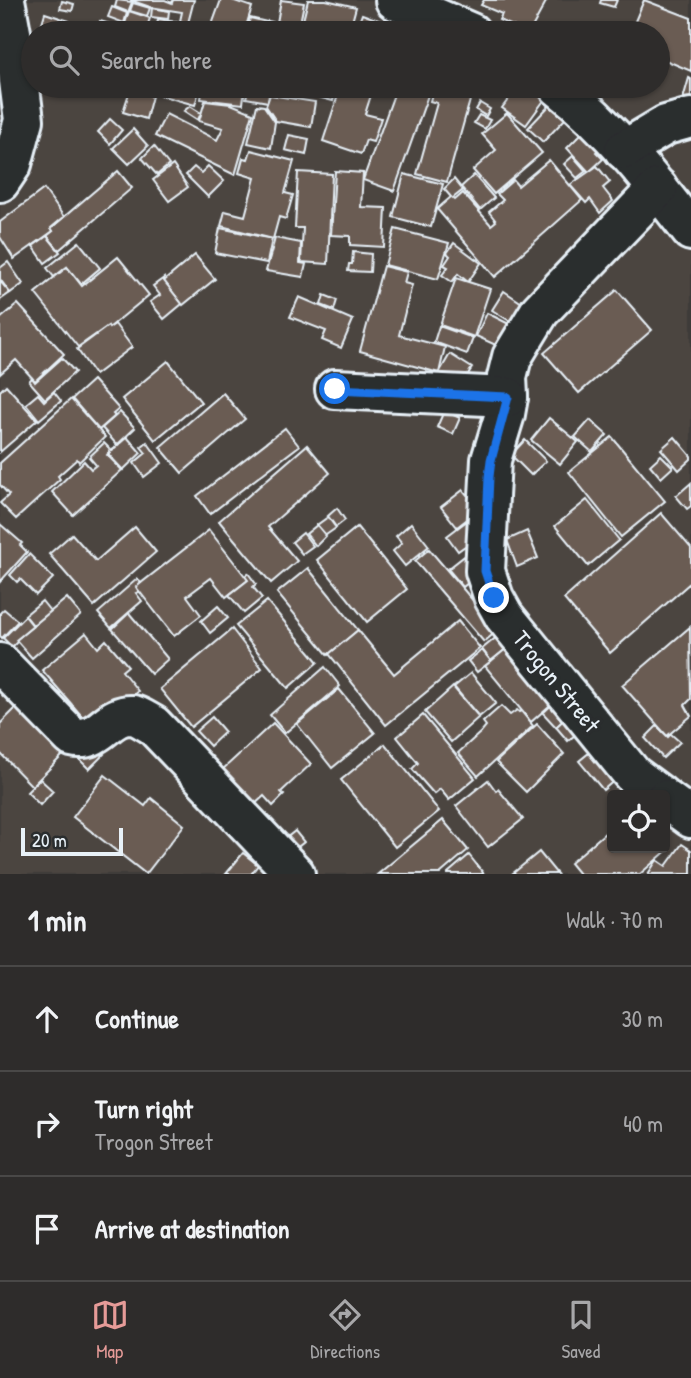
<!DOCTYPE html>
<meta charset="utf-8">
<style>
:root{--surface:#2e2c2b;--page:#3a3837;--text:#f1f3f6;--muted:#a7a7a9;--line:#494847;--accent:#e69b98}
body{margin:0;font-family:"Patrick Hand",sans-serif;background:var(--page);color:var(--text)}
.controls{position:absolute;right:21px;bottom:21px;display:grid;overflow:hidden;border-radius:7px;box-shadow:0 2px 5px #0004}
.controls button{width:63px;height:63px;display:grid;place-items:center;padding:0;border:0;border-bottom:2px solid var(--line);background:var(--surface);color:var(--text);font:35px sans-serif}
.scale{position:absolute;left:21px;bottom:18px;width:102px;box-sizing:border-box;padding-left:7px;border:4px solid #e8f1f8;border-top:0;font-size:19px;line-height:24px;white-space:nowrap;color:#e8f1f8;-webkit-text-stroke:5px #2a2d2e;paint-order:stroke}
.stop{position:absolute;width:21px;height:21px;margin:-16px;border:5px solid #1a73e8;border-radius:50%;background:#fff}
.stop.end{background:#1a73e8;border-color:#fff;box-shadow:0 2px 7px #0008}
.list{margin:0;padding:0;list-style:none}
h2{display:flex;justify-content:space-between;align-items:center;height:91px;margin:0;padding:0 28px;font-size:30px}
h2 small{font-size:23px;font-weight:400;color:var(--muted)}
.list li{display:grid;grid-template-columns:46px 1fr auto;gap:21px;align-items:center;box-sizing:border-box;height:105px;padding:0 28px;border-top:2px solid var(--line)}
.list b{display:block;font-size:26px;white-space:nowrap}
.list p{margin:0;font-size:23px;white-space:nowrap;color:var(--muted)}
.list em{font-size:23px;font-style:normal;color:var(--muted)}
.icon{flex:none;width:38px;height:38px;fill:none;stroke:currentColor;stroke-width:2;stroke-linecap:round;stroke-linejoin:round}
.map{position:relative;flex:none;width:691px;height:874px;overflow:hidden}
.search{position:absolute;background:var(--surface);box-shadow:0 2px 5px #0004;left:21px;right:21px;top:21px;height:77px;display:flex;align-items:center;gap:18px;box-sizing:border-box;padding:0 24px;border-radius:38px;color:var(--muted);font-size:26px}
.sheet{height:406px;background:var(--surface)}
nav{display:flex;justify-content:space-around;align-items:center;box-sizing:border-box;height:98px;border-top:2px solid var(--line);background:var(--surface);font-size:19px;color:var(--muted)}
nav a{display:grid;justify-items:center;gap:4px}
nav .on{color:var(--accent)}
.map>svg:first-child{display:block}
.built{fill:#4c4541;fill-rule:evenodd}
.building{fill:#6b5b53;stroke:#e8f1f8;stroke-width:2}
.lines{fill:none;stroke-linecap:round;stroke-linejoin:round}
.minor-casing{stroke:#e8f1f8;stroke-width:44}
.minor{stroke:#2a2d2e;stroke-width:38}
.route{stroke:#1a73e8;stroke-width:9}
.labels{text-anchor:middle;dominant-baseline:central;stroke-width:7;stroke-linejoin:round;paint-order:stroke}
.street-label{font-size:24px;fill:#e8f1f8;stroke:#2a2d2e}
</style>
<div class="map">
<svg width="691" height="874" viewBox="0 0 691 874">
<rect width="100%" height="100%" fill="#3e3b39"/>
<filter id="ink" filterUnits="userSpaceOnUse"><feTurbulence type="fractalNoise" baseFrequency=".0143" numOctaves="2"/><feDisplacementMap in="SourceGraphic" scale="14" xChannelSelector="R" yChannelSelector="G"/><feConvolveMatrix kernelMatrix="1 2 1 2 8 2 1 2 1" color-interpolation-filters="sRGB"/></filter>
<g filter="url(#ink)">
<path class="built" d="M0 0H691V874H0ZM33 33H658V86H33ZM612 795H665V848H612Z"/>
<g class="building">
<polygon points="117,0 132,2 128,12 115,7"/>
<polygon points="130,0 165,0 172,3 173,0 194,0 188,23 180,21 182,12 150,7"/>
<polygon points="221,0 232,0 252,7 244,33 209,33"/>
<polygon points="281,0 304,3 298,33 266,33 268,21 277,23"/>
<polygon points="308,0 326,0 356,7 349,33 300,33"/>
<polygon points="484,0 547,0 529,33 499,20 502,14 481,5"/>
<polygon points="601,0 617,0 614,7 600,3"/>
<polygon points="644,0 691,18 691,71 658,57 658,33 630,33"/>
<polygon points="62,1 74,4 72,11 60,9"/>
<polygon points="133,3 150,8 147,16 130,11"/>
<polygon points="112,7 127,13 124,23 108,17"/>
<polygon points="152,8 169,11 168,19 151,17"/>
<polygon points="129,11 150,18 145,33 122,33"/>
<polygon points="45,13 69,21 65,33 39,33"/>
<polygon points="362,14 398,27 396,33 355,33"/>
<polygon points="250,18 267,22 265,33 246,33"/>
<polygon points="158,19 177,22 175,33 156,32"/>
<polygon points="100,21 123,28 121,33 96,33"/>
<polygon points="188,25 208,28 207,33 186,33"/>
<polygon points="689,78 691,79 691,109 681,106"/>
<polygon points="127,86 191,86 200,88 195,105"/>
<polygon points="203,86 245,86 243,104 201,99"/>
<polygon points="249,86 270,86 268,102 246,98"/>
<polygon points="299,86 337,86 333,101 298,92"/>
<polygon points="341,86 354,86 372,92 365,114 381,118 373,142 366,140 361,154 323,141"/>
<polygon points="397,86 423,86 420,92 428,95 394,191 363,180"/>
<polygon points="429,86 474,86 447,182 417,174 437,103 430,101 433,90 428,88"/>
<polygon points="518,86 527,86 545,99 526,125 502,108"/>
<polygon points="130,90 152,96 146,119 123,112"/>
<polygon points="270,95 315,102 311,127 276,121 266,106"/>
<polygon points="205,101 231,104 253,113 235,175 155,136 166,114 217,140 223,128 199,121"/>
<polygon points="480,103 490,109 486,116 476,110"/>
<polygon points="257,105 264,106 275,122 271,148 248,143"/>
<polygon points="550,105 565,119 543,142 528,128"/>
<polygon points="190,106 201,113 198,120 184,111"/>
<polygon points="507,113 542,153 494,194 473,170 496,150 482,134"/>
<polygon points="479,115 490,120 485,129 474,123"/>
<polygon points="110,119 122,130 110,144 98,132"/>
<polygon points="133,129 148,146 129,164 113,148"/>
<polygon points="586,129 602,146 596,152 603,159 589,172 567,148"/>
<polygon points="289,135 309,139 306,155 285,150"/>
<polygon points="154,146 169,165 157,175 142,158"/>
<polygon points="251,150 294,161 285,193 293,195 286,219 279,217 273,239 221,226 225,211 245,216 255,178 239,173 243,158 248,159"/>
<polygon points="573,156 586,171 577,178 564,164"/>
<polygon points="549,160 582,200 495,277 437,209 451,197 444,189 454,179 463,190 453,198 455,200 463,193 491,225 496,221 489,212 503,200 497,194 513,180 518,186"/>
<polygon points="173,165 188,187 169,201 153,180"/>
<polygon points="208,166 224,181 208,197 186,175 194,167 201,173"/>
<polygon points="597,166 610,182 603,188 613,201 600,213 590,199 586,203 570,185"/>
<polygon points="118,171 132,188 59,250 47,236 53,231 51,228"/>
<polygon points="335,171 363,173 361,207 386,208 384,247 350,245 350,236 331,235"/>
<polygon points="298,172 332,174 328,264 301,262 303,228 295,228"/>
<polygon points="404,174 443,184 431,227 393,217"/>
<polygon points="474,175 494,198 480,210 461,187"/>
<polygon points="44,189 64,217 51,228 53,231 14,259 0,237 0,222"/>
<polygon points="220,228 272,239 267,263 215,253"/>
<polygon points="395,229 449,243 438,279 385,265"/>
<polygon points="47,236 60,252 45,263 33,246"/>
<polygon points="275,238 301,243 300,263 306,264 303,277 266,271"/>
<polygon points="79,242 100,268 81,284 67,267 54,277 47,268"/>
<polygon points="454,243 481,263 468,282 458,274 452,282 442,275 448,267 444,265 450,256 447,253"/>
<polygon points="353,252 371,254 370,272 348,271 349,264 352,264"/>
<polygon points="195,255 215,279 183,305 164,281"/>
<polygon points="118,257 149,295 109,328 108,326 78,347 35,293 67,267 82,286"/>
<polygon points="8,262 23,284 10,293 0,279 0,268"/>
<polygon points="383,266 407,272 404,283 412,285 399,335 445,347 439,373 360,351"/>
<polygon points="164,278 164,281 182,304 164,319 150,302 160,295 153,286"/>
<polygon points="456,278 490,289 474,337 440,325"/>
<polygon points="0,281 10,293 0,300"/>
<polygon points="617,290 652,330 579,393 544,353"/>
<polygon points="504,291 528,307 516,325 492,310"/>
<polygon points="324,295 337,300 334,310 321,305"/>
<polygon points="299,297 353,320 341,348 322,340 326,331 290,317"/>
<polygon points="18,304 64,354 35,381 16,360 0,374 0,319"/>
<polygon points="487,313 511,325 500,347 476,336"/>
<polygon points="115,324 132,347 95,375 77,349 108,326 109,328"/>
<polygon points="439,326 473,338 467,354 434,342"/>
<polygon points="450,354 472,368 460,386 439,373"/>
<polygon points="62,358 75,372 45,399 29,381 32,378 35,382"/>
<polygon points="168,361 201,402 155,440 122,399"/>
<polygon points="93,380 119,409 113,414 115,416 99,430 72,399"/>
<polygon points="6,385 37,420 0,452 0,391"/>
<polygon points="54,392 61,401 39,420 26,404 38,394 44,401"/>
<polygon points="223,393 245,419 182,473 160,447"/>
<polygon points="71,399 105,437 79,462 77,459 58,476 60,479 16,519 0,503 9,495 0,485 0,463"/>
<polygon points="444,411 460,418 453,434 437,427"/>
<polygon points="120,412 135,428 117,445 102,428"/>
<polygon points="549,418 578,442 560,464 531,440"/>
<polygon points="590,420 607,435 592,452 575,437"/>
<polygon points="285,428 299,446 210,514 197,496"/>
<polygon points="127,437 141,453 123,470 108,454"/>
<polygon points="612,437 665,501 621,537 569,472"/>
<polygon points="675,437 691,456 691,459 679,470 661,449"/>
<polygon points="525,440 546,461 531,475 511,455"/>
<polygon points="147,442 162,463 144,477 134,463 146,453 141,447"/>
<polygon points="104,443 111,450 107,455 122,470 73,515 52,492 84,461 91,469 96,465 89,457"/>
<polygon points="307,445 330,473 268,527 297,561 271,583 219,521"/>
<polygon points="661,455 673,467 661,478 650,465"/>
<polygon points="691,483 691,506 687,509 676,496"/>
<polygon points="463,490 468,496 473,492 479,510 457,527 441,507"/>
<polygon points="587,500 619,540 588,566 555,526"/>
<polygon points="337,508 345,520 336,527 328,516"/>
<polygon points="661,513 691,548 691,582 610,653 564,599"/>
<polygon points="328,517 336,528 326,535 317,525"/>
<polygon points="472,517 483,533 458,551 447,536"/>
<polygon points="411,523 429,546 405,566 393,551 402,543 396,536"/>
<polygon points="0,524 22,543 20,545 27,552 0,582"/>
<polygon points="317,525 326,536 316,546 306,534"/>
<polygon points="135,527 156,552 94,606 49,554 72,534 96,561"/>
<polygon points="357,527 407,589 367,622 317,560"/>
<polygon points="209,530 248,580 226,597 211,578 187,596 201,615 174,636 136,587"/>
<polygon points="527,531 538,558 517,567 507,540"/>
<polygon points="303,533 313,546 302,554 292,542"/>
<polygon points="429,549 498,630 484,642 415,561"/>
<polygon points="29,554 53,578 36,595 20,579 17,582 10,575"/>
<polygon points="467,554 481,572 463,587 448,569"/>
<polygon points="308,568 358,630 328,655 277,593"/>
<polygon points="248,573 256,584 253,587 262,598 244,613 229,595 248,580 245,576"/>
<polygon points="137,579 141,583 136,587 139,592 136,593 142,601 111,628 98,613"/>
<polygon points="67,598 81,615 32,658 16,640"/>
<polygon points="42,601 50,611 33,625 25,615"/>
<polygon points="267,601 318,662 288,688 236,626"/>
<polygon points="218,606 228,618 210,633 201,621"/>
<polygon points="4,609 18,621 2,638 0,636 0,613"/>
<polygon points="129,613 168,659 151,674 112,629"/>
<polygon points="25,616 33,626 16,640 17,642 12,647 3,638"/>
<polygon points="458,621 480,648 386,725 329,654 358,630 394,674"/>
<polygon points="509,627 518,639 491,661 482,649"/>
<polygon points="690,627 691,699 685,705 691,716 667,736 622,685"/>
<polygon points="232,629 262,668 191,727 160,689"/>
<polygon points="86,633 98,648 106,640 128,666 122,671 138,691 93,729 42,670"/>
<polygon points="512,644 556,700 531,722 485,666"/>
<polygon points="482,650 491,661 477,672 468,661"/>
<polygon points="325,667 340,686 285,733 270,715"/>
<polygon points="471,673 496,703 479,717 454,687"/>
<polygon points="453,687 479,717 451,742 425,712"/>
<polygon points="339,689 375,733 332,768 297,724"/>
<polygon points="27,697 74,744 32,786 0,753 0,724"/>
<polygon points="558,699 571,713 556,727 543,713"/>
<polygon points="501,706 510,715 517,710 519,712 521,711 533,726 478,776 458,753 481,732 486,726 483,722"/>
<polygon points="571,713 584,727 568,741 556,727"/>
<polygon points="423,715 475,778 449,800 440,789 434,794 412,769 418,763 397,737"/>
<polygon points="212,717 225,732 210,746 196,731"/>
<polygon points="273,723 311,764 281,792 284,795 273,806 264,796 254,805 222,770"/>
<polygon points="537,724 564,754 526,792 496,762"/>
<polygon points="657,726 668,737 671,734 680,742 663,758 645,738"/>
<polygon points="93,743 104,754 89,769 78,758"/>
<polygon points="385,744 439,811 395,847 341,780"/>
<polygon points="600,744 623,773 603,790 579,761"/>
<polygon points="105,775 145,806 151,798 184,825 146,874 73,817"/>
<polygon points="40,779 53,791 40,805 27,792"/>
<polygon points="488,780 496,791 498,789 523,819 488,847 456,806"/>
<polygon points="443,820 468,850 440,874 378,874"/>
<polygon points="612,827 612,848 665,848 665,842 670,848 640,874 579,874 570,863"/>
<polygon points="295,831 304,842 294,850 285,839"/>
<polygon points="682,844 691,850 691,874 648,874 657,860 666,866"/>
<polygon points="539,852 557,874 512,874"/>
<polygon points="243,853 258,865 251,874 226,874"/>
<polygon points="469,855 484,874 448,874 448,873"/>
</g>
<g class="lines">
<defs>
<g id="minor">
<polyline points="395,0 471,33"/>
<path d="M558 86C610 127 651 179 691 231"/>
<polyline points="624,150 666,125 691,118"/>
<polyline points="0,182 12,164 24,120 17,65 5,0"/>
<polyline points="658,188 540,311 512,357 507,377 508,397 505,414 491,460 485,571 494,598 504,616 633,775 660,795"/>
<polyline points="335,389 508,397"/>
<path d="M0 663 72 737C101 744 106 713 133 715 139 716 147 722 153 725L295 874"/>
<polyline points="665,799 691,818"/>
</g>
</defs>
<use href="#minor" class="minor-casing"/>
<use href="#minor" class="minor"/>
</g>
</g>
<g class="lines" filter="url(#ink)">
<polyline class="route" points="335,389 508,397 491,460 489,477 485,571 494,598"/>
</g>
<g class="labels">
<g class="street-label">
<text transform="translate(557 681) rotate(51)">Trogon Street</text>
</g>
</g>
</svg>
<div class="controls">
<button><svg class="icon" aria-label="locate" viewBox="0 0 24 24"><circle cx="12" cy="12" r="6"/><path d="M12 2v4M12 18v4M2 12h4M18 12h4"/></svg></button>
</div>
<div class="scale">20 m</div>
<div class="stop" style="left:335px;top:389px"></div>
<div class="stop end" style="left:494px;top:598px"></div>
<div class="search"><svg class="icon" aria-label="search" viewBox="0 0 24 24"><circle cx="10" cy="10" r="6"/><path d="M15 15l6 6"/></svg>Search here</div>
</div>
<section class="sheet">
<h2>1 min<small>Walk · 70 m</small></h2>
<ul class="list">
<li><svg class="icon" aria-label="ahead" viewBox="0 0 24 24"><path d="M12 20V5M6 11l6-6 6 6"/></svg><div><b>Continue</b></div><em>30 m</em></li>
<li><svg class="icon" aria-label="right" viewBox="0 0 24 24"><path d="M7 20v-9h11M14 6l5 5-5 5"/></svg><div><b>Turn right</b><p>Trogon Street</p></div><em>40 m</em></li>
<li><svg class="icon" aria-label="arrive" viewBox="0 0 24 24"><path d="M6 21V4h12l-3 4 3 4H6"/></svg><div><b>Arrive at destination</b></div></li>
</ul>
</section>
<nav>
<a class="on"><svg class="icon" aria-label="map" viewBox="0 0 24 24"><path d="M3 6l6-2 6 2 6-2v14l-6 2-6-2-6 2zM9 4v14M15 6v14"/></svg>Map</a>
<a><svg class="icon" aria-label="directions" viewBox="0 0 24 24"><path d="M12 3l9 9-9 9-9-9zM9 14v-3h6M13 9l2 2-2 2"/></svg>Directions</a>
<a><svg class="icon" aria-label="saved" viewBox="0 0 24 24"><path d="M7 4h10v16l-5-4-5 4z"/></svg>Saved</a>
</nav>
